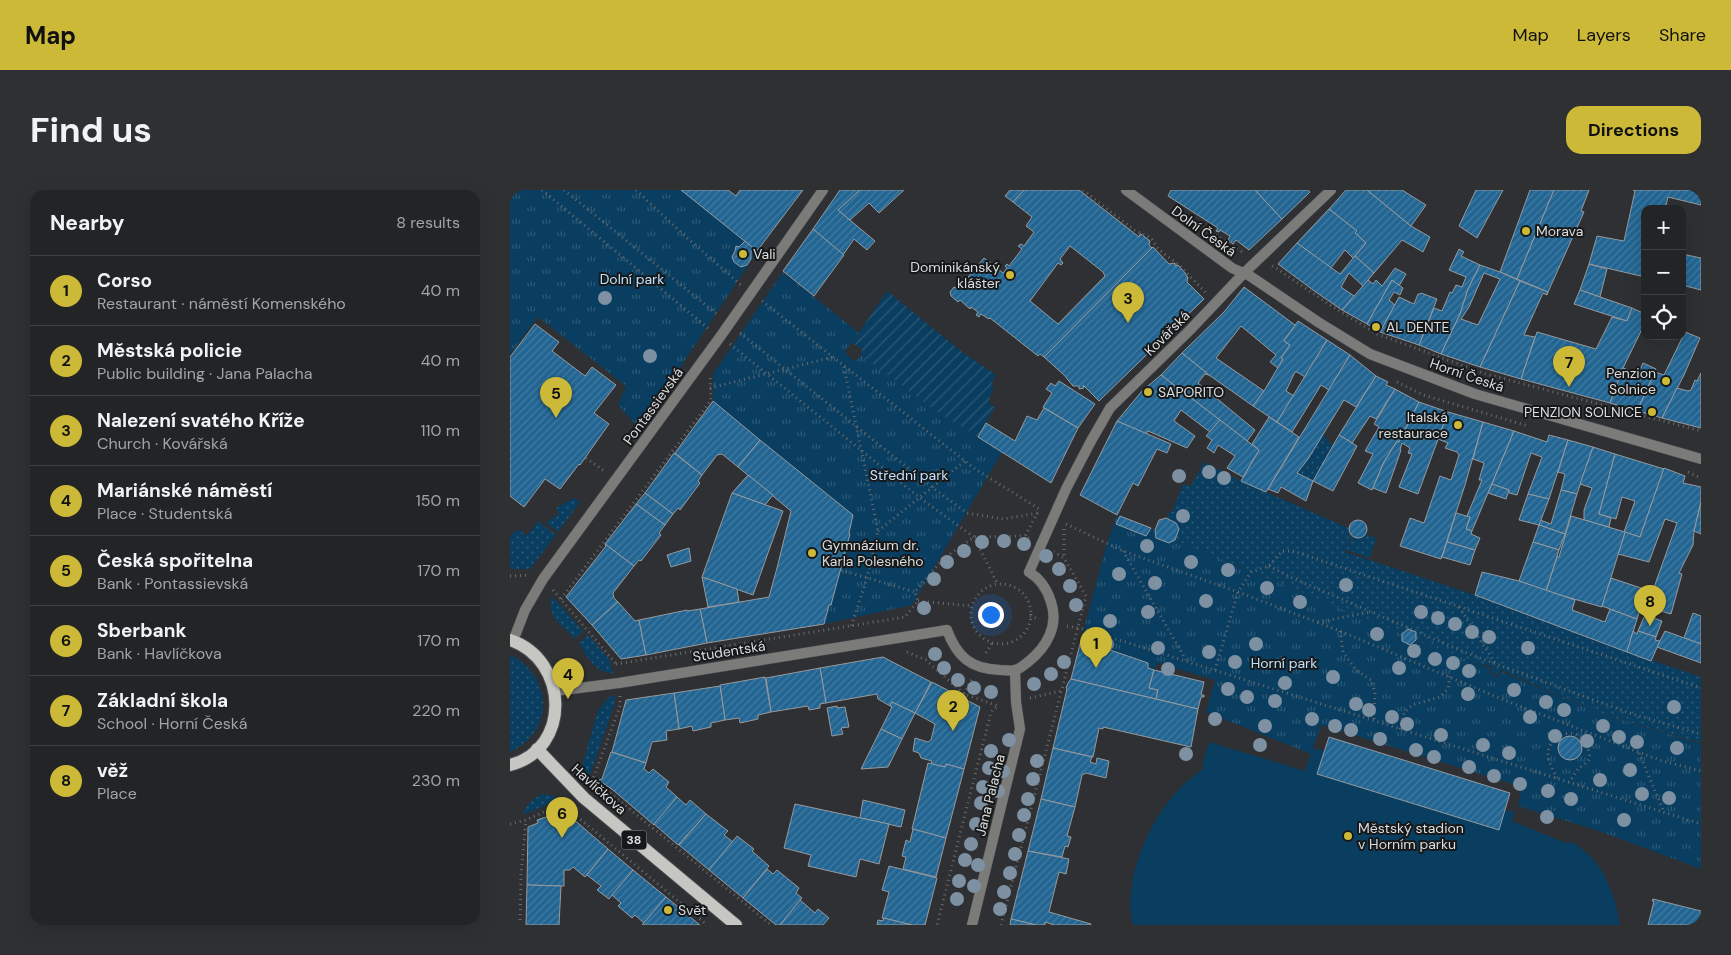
<!DOCTYPE html>
<meta charset="utf-8">
<style>
:root{--surface:#222426;--page:#2e3032;--text:#f1f3f6;--muted:#a2a4a7;--line:#3f4143;--accent:#ccb938}
body{margin:0;font-family:"DM Sans",sans-serif;background:var(--page);color:var(--text)}
.controls{position:absolute;right:15px;top:15px;display:grid;overflow:hidden;border-radius:10px;box-shadow:0 5px 20px #0002}
.controls button{width:45px;height:45px;display:grid;place-items:center;padding:0;border:0;border-bottom:1px solid var(--line);background:var(--surface);color:var(--text);font:25px sans-serif}
.you{position:absolute;left:480px;top:424px;width:18px;height:18px;margin:-12px;border:4px solid #fff;border-radius:50%;background:#1a73e8;box-shadow:0 0 0 8px #1a73e833}
.badge{display:grid;place-items:center;width:32px;height:32px;border-radius:50%;background:var(--accent);color:#111;font-size:16px;font-weight:700}
.pin{position:absolute;translate:-50% -41px;filter:drop-shadow(0 1px 2px #0008)}
.pin::after{content:'';position:absolute;top:26px;width:18px;height:15px;background:inherit;clip-path:polygon(0 0,100% 0,50% 100%)}
.list{margin:0;padding:0;list-style:none}
h2{display:flex;justify-content:space-between;align-items:center;height:65px;margin:0;padding:0 20px;font-size:21px}
h2 small{font-size:16px;font-weight:400;color:var(--muted)}
.list li{display:grid;grid-template-columns:32px 1fr auto;gap:15px;align-items:center;box-sizing:border-box;height:70px;padding:0 20px;border-top:1px solid var(--line)}
.list b{display:block;font-size:19px;white-space:nowrap}
.list p{margin:0;font-size:16px;white-space:nowrap;color:var(--muted)}
.list em{font-size:16px;font-style:normal;color:var(--muted)}
.icon{flex:none;width:28px;height:28px;fill:none;stroke:currentColor;stroke-width:2;stroke-linecap:round;stroke-linejoin:round}
.map{position:relative;flex:none;width:1191px;height:735px;overflow:hidden;border-radius:15px}
header{display:flex;align-items:center;gap:30px;box-sizing:border-box;height:70px;padding:0 25px;background:var(--accent);color:#111}
header strong{font-size:24px}
nav{display:flex;gap:28px;margin-inline-start:auto;font-size:18px}
.intro{display:flex;align-items:center;justify-content:space-between;box-sizing:border-box;height:120px;padding:0 30px}
h1{margin:0;font-size:35px}
.button{padding:12px 22px;border-radius:15px;background:var(--accent);color:#111;font-size:18px;font-weight:700}
main{display:flex;gap:30px;padding:0 30px}
aside{flex:1;background:var(--surface);border-radius:15px;box-shadow:0 5px 20px #0002}
.map>svg:first-child{display:block}
.grass{fill:url(#grass-dots)}
.park{fill:url(#park-tufts)}
.garden{fill:url(#garden-furrows)}
.pitch{fill:#093e60}
.building{fill:url(#building-hatch);stroke:#979a9d;fill-rule:evenodd}
.lines{fill:none;stroke-linecap:round;stroke-linejoin:round}
.minor-casing{stroke:#4a4c4e;stroke-width:11}
.primary-casing{stroke:#4a4c4e;stroke-width:14}
.path{stroke:#696b6d;stroke-width:3;stroke-dasharray:1 4;stroke-linecap:butt}
.minor{stroke:#7b7b79;stroke-width:10}
.primary{stroke:#c6c6c3;stroke-width:12}
.tree{fill:#7e91a2}
.poi-dot{fill:#ccb938;stroke:#171819;stroke-width:2}
.labels{text-anchor:middle;dominant-baseline:central;stroke-width:4;stroke-linejoin:round;paint-order:stroke}
.shield{fill:#171819;stroke:#a0a2a3;stroke-width:1}
.shield-label{font-size:12px;font-weight:bold;fill:#dbddde}
.street-label{font-size:14px;fill:#dbddde;stroke:#171819}
.poi-label{font-size:14px;fill:#dbddde;stroke:#171819;text-anchor:start}
.park-label{font-size:14px;fill:#c0e1fc;stroke:#171819}
</style>
<header>
<strong>Map</strong>
<nav><a>Map</a><a>Layers</a><a>Share</a></nav>
</header>
<div class="intro"><h1>Find us</h1><a class="button">Directions</a></div>
<main>
<aside>
<h2>Nearby<small>8 results</small></h2>
<ul class="list">
<li><span class="badge">1</span><div><b>Corso</b><p>Restaurant · náměstí Komenského</p></div><em>40 m</em></li>
<li><span class="badge">2</span><div><b>Městská policie</b><p>Public building · Jana Palacha</p></div><em>40 m</em></li>
<li><span class="badge">3</span><div><b>Nalezení svatého Kříže</b><p>Church · Kovářská</p></div><em>110 m</em></li>
<li><span class="badge">4</span><div><b>Mariánské náměstí</b><p>Place · Studentská</p></div><em>150 m</em></li>
<li><span class="badge">5</span><div><b>Česká spořitelna</b><p>Bank · Pontassievská</p></div><em>170 m</em></li>
<li><span class="badge">6</span><div><b>Sberbank</b><p>Bank · Havlíčkova</p></div><em>170 m</em></li>
<li><span class="badge">7</span><div><b>Základní škola</b><p>School · Horní Česká</p></div><em>220 m</em></li>
<li><span class="badge">8</span><div><b>věž</b><p>Place</p></div><em>230 m</em></li>
</ul>
</aside>
<div class="map">
<svg width="1191" height="735" viewBox="0 0 1191 735">
<defs>
<pattern id="grass-dots" width="8" height="8" patternUnits="userSpaceOnUse" patternTransform="scale(1.25)"><rect width="8" height="8" fill="#093e60"/><path d="M2 2h.1M6 6h.1" fill="none" stroke="#2c5976" stroke-width="1.8" stroke-linecap="round"/></pattern>
<pattern id="park-tufts" width="24" height="20" patternUnits="userSpaceOnUse" patternTransform="scale(1.25)"><rect width="24" height="20" fill="#093e60"/><path d="M3 7l-1-3M5 7V3M7 7l1-3M15 17l-1-3M17 17v-4M19 17l1-3" fill="none" stroke="#2c5976"/></pattern>
<pattern id="garden-furrows" width="10" height="10" patternUnits="userSpaceOnUse" patternTransform="scale(1.25)"><rect width="10" height="10" fill="#093e60"/><path d="M-1 1l2-2M0 10L10 0M9 11l2-2" fill="none" stroke="#2c5976"/></pattern>
<pattern id="building-hatch" width="6" height="6" patternUnits="userSpaceOnUse" patternTransform="scale(1.25)"><rect width="6" height="6" fill="#226592"/><path d="M-1 1l2-2M0 6l6-6M5 7l2-2" fill="none" stroke="#427ba1"/></pattern>
</defs>
<rect width="100%" height="100%" fill="#2e3033"/>
<g class="grass">
<polygon points="795,237 813,244 823,256 802,293 797,308 763,291"/>
<polygon points="694,272 731,291 838,338 840,344 835,362 965,405 1117,462 1191,487 1191,553 1098,526 991,480 989,484 985,485 981,480 982,477 968,473 967,474 906,450 906,442 898,439 892,444 665,350 669,339 666,333 657,327 659,322 662,322 673,294 681,296"/>
<polygon points="64,308 70,312 48,342 36,333 49,324 46,318"/>
<polygon points="28,331 46,345 20,379 0,379 0,346 8,339 17,346"/>
<polygon points="856,344 866,348 860,368 836,360 841,346 848,348"/>
<path d="M42 406 73 441 65 449C52 434 36 429 42 406Z"/>
<path d="M78 445 99 469 103 483C85 484 77 466 69 453Z"/>
<path d="M0 465C43 486 45 541 0 562Z"/>
<polygon points="106,505 104,516 80,585 77,587 72,578 73,573 88,520 99,507"/>
<path d="M32 604 41 605 50 609 13 625C16 614 23 609 32 604Z"/>
</g>
<g class="park">
<path d="M0 0H171L235 51 229 57H225V61L222 67C224 73 228 77 234 76L241 69V62L244 59 247 62 163 188 127 236 108 215 116 196 28 127 0 165Z"/>
<polygon points="273,82 349,143 336,160 336,164 343,170 347,170 351,165 426,221 492,262 402,415 314,434 319,415 321,415 340,344 339,343 343,325 203,211 203,184"/>
<polygon points="607,325 645,340 647,348 659,353 665,350 892,444 893,451 900,454 906,450 979,478 983,486 989,486 992,482 1098,526 1191,554 1191,679 1089,641 1008,616 1012,597 811,535 801,564 696,522 705,490 648,473 644,480 638,478 638,473 571,450 597,353"/>
</g>
<polygon class="garden" points="377,101 452,162 486,185 481,195 484,198 479,209 480,215 485,217 468,247 426,221 351,165 352,159 342,153"/>
<path class="pitch" d="M699 552 795 581 803 558 814 561 808 584 989 640 995 620 1005 622 1002 631 1056 653 1062 652C1092 669 1105 702 1110 735H623C612 690 639 630 670 598 677 591 686 584 694 578L692 576Z"/>
<g class="building">
<polygon points="171,0 218,0 226,6 230,0 293,0 247,61"/>
<polygon points="330,0 350,0 328,20 365,51 357,60 344,49 333,65 303,39"/>
<polygon points="350,0 394,0 369,23 359,13 340,30 328,20"/>
<polygon points="500,0 514,0 503,12 495,6"/>
<path d="M514 0H569L629 47 630 44H631L640 51 639 55 642 58 534 167 530 164 528 166 480 128 479 129 471 124 469 127 466 125 468 122 461 117 460 119 450 110 448 112 441 106 440 102 444 97 448 99 452 94 451 93 453 90 454 92 474 68 493 83 497 78 495 76 497 74 499 76 512 59 508 56 511 54 514 56 524 42 516 36 522 27 503 12ZM560 56 593 82 595 86 548 134 520 111 548 73 551 75 553 73 550 69Z"/>
<polygon points="661,0 745,0 772,29 739,60 726,50 723,54 718,50 720,46 710,40 709,42 706,41 708,38 658,6"/>
<polygon points="745,0 798,0 800,2 772,29"/>
<polygon points="836,0 857,0 901,36 920,47 913,62 892,50 864,83 845,66 856,53 845,43 847,41 819,19"/>
<polygon points="857,0 892,0 916,15 901,36"/>
<polygon points="966,0 993,0 967,48 949,36"/>
<polygon points="1020,0 1044,0 1007,89 990,82"/>
<polygon points="1044,0 1079,0 1071,21 1074,22 1038,102 1007,89"/>
<polygon points="1123,0 1191,0 1191,15 1158,7 1155,19 1135,19 1135,87 1079,74 1087,46 1114,51 1125,1"/>
<polygon points="819,19 847,41 845,43 856,53 843,68 835,60 821,78 787,53"/>
<polygon points="303,39 334,65 304,106 273,81"/>
<polygon points="235,51 247,61 244,59 241,62 241,69 237,75 231,77 224,72 222,67 225,61 226,56 229,57"/>
<polygon points="787,53 830,84 845,66 864,83 853,96 839,83 831,97 844,106 832,120 803,100 768,74"/>
<polygon points="643,57 659,74 665,73 665,76 668,75 676,84 676,86 678,87 677,92 694,109 589,211 573,195 574,198 569,199 569,196 563,196 554,185 534,167"/>
<polygon points="949,59 954,62 951,66 970,75 958,99 950,124 931,164 909,155 924,118 932,121 940,102 942,103 946,95 952,97 956,87 939,80"/>
<polygon points="1172,64 1191,68 1191,100 1172,95"/>
<polygon points="1079,74 1097,79 1090,107 1070,100"/>
<path d="M970 75 990 82 1010 91 970 177 931 164 950 124 958 99ZM974 83 990 89 968 135 951 129 959 117Z"/>
<polygon points="885,78 896,84 889,96 882,90 857,134 832,120 858,90 863,94 866,90 872,96"/>
<polygon points="882,90 893,98 890,105 884,102 879,110 885,115 870,142 857,134"/>
<polygon points="1010,91 1038,102 1037,105 1033,103 1014,145 1025,147 1011,189 970,177"/>
<polygon points="734,97 785,135 774,151 780,155 771,168 773,169 768,178 760,172 766,165 731,136 706,168 754,201 743,216 699,185 672,163 714,122"/>
<polygon points="1070,100 1122,118 1117,131 1064,114"/>
<polygon points="911,103 927,109 909,155 870,142 889,107 904,114 908,104 910,104"/>
<polygon points="1122,118 1135,124 1135,133 1113,178 1100,213 1011,189 1027,142 1086,159 1102,127 1117,131"/>
<polygon points="788,131 817,150 795,187 787,182 785,182 776,201 784,206 767,232 743,216 754,201 773,169 771,168 780,155 774,151"/>
<polygon points="25,134 49,152 42,161 75,186 82,177 106,195 84,223 99,234 70,275 69,274 50,299 35,289 14,317 0,306 0,167"/>
<polygon points="1175,142 1190,148 1174,185 1152,228 1127,221 1145,182 1154,185"/>
<polygon points="817,150 840,165 819,200 811,195 782,242 767,232"/>
<polygon points="672,163 699,185 695,184 688,193 745,240 737,251 651,185"/>
<polygon points="840,165 866,186 846,217 834,210 798,269 787,283 803,291 796,311 771,297 768,303 758,299"/>
<polygon points="1133,173 1146,179 1127,221 1100,213 1113,178 1128,184"/>
<polygon points="1191,183 1191,238 1152,228 1167,198 1178,201 1181,200 1185,190 1187,191"/>
<polygon points="651,185 710,230 700,242 671,220 664,231 685,246 677,258 638,241 636,244 607,231 632,201"/>
<polygon points="866,186 878,192 876,195 885,199 866,229 860,226 842,253 829,245"/>
<polygon points="549,191 585,214 568,238 533,217 542,203 536,199 541,193 545,196"/>
<polygon points="885,199 909,212 889,252 887,251 874,272 862,300 848,293 863,264 855,261 869,237 864,234"/>
<polygon points="203,211 250,250 228,277 212,264 207,265 192,285 165,263"/>
<polygon points="909,212 938,222 908,304 889,297 902,264 898,263 900,258 892,253 890,260 891,260 876,303 863,298 874,272 887,251 889,252"/>
<polygon points="534,218 568,238 541,293 468,247 476,233 505,251 517,226 527,230"/>
<polygon points="938,222 973,232 955,295 931,369 890,356 900,328 914,333 930,286 941,290 949,265 947,262 935,258 938,253 928,249"/>
<polygon points="759,227 789,247 756,302 731,291 749,260 742,254"/>
<polygon points="710,230 749,260 733,287 717,278 725,266 708,255 704,263 697,258 702,250 696,246"/>
<polygon points="607,231 661,254 657,263 647,259 628,296 623,293 607,325 570,305"/>
<polygon points="973,232 1004,241 962,341 956,339 960,327 957,326 972,290 969,290 974,273 963,269"/>
<polygon points="1004,241 1037,252 1039,245 1058,250 1039,309 1018,304 1032,267 1021,263 1007,305 999,303 999,300 982,294"/>
<polygon points="829,245 847,256 823,301 803,291"/>
<polygon points="250,250 343,325 339,343 340,344 321,415 319,415 314,434 197,453 190,419 259,407 267,378 281,321 228,277"/>
<polygon points="1058,250 1083,257 1067,304 1051,300 1055,284 1048,282"/>
<polygon points="1083,257 1105,264 1089,324 1101,328 1099,337 1074,330 1074,320 1082,298 1070,294"/>
<polygon points="164,263 192,285 188,291 190,293 170,320 168,318 163,324 135,303"/>
<polygon points="1105,264 1154,279 1130,347 1114,342 1125,311 1112,307 1106,329 1089,324"/>
<polygon points="1154,278 1175,286 1173,293 1191,297 1191,312 1184,341 1183,355 1169,383 1172,384 1161,424 1137,417 1167,333 1155,329 1139,372 1108,364 1115,342 1130,347"/>
<polygon points="238,285 263,305 255,315 222,303"/>
<polygon points="982,294 999,300 996,309 978,303"/>
<polygon points="1051,300 1067,304 1055,344 1029,335 1030,330 1041,334"/>
<polygon points="135,303 163,324 155,335 126,314"/>
<polygon points="222,303 273,321 243,405 192,387"/>
<polygon points="1018,304 1039,309 1029,335 1009,330"/>
<polygon points="1191,312 1191,344 1184,341"/>
<polygon points="126,314 155,335 149,343 151,345 131,371 129,370 124,376 95,354"/>
<polygon points="946,323 960,327 956,339 962,341 961,344 970,348 965,360 937,352"/>
<polygon points="610,326 641,338 636,346 606,334"/>
<polygon points="1061,326 1115,342 1092,417 1036,401 1047,367 1049,367"/>
<polygon points="656,328 666,333 669,339 665,350 659,353 646,348 645,340 649,330"/>
<circle cx="848" cy="339" r="9"/>
<polygon points="1029,335 1055,344 1049,360 1023,352"/>
<polygon points="937,352 965,360 960,375 932,367"/>
<polygon points="1023,352 1049,360 1036,401 1009,391"/>
<polygon points="95,354 124,376 103,403 104,408 108,412 82,435 56,407 96,356"/>
<polygon points="179,358 181,371 161,377 157,365"/>
<polygon points="972,382 1009,391 1065,410 1062,420 1095,432 1100,419 1127,429 1117,462 965,405"/>
<polygon points="192,387 227,399 229,412 198,417"/>
<polygon points="1101,388 1137,400 1127,429 1092,416"/>
<polygon points="108,412 125,431 129,430 136,465 111,469 82,435"/>
<polygon points="190,419 197,453 136,465 129,430 177,420 177,421"/>
<polygon points="1183,423 1191,426 1191,454 1174,448"/>
<polygon points="1135,425 1152,431 1146,447 1128,441"/>
<polygon points="898,439 906,442 906,450 900,455 892,451 892,444"/>
<polygon points="1123,441 1127,444 1128,441 1146,447 1145,450 1150,451 1141,471 1117,462"/>
<polygon points="1155,441 1191,454 1191,473 1147,457"/>
<polygon points="571,450 638,473 638,478 644,480 639,498 648,500 646,509 561,489"/>
<polygon points="373,467 421,492 405,523 382,512 380,516 368,509 367,504 316,513 310,478"/>
<polygon points="310,478 316,513 310,514 310,518 299,520 298,516 261,522 256,488"/>
<polygon points="644,480 694,492 691,505 694,505 694,507 691,507 688,519 646,509 648,500 639,498"/>
<polygon points="255,487 261,522 248,525 248,529 230,533 229,528 215,530 210,495"/>
<polygon points="561,489 688,519 681,557 593,537 593,539 589,538 583,567 543,558 557,499 556,498 558,493"/>
<polygon points="422,492 470,517 454,579 436,574 435,577 421,574 422,571 411,568 409,563 403,561 405,548 418,552 421,550 425,534 405,523"/>
<polygon points="210,496 215,530 201,533 201,537 183,541 182,536 169,539 164,503"/>
<polygon points="164,503 169,539 156,541 157,550 142,552 136,573 102,562 116,510"/>
<polygon points="382,512 405,523 392,549 371,539 382,517 380,516"/>
<polygon points="327,516 327,518 335,517 339,537 331,538 333,544 322,546 317,518"/>
<polygon points="371,539 392,549 378,577 351,579"/>
<circle cx="1060" cy="558" r="12"/>
<polygon points="819,547 1000,603 989,640 807,584"/>
<polygon points="543,558 582,567 580,572 586,574 587,568 599,571 596,588 576,583 572,585 565,617 531,609"/>
<polygon points="101,562 136,573 134,579 139,583 143,579 159,592 156,597 167,607 144,635 103,600 93,593 90,593 89,590 92,589"/>
<polygon points="418,573 435,577 436,574 454,579 436,648 402,639"/>
<polygon points="167,607 176,615 180,610 196,624 168,655 144,634"/>
<polygon points="531,609 565,617 557,646 561,647 558,657 555,656 552,667 518,661"/>
<polygon points="353,610 395,620 391,637 350,628"/>
<polygon points="285,614 379,634 369,674 350,669 346,687 298,676 301,665 274,658"/>
<polygon points="54,621 98,659 75,687 63,677 60,680 54,680 54,696 17,695 18,637 28,633 27,630"/>
<polygon points="196,624 218,641 214,645 223,652 199,680 169,655"/>
<polygon points="403,639 436,648 426,687 393,679 396,667 392,666 396,650 400,652"/>
<polygon points="227,646 244,659 242,661 259,676 233,708 199,680"/>
<polygon points="98,659 123,680 99,709 87,700 91,696 77,685"/>
<polygon points="518,661 559,669 556,684 549,682 539,722 581,734 581,735 544,735 535,732 535,735 526,735 501,729"/>
<polygon points="379,676 427,688 415,735 402,735 372,728 379,702 372,700"/>
<polygon points="257,679 263,684 267,680 289,698 286,703 292,708 270,735 266,735 233,708"/>
<polygon points="123,680 156,707 134,733 125,725 122,728 108,716 111,713 102,705"/>
<polygon points="17,695 51,696 49,735 16,735"/>
<polygon points="156,707 190,735 132,735"/>
<polygon points="1143,709 1191,721 1191,735 1138,735 1144,711 1142,711"/>
<polygon points="290,710 305,723 308,719 319,728 313,735 270,735"/>
<polygon points="374,728 402,735 367,735 368,730 373,731"/>
<polygon points="501,729 526,735 500,735"/>
</g>
<g class="lines">
<defs>
<g id="minor">
<polyline points="616,0 722,78 740,86 808,132 860,164 965,204 1191,269"/>
<polyline points="3,451 15,420 33,389 210,147 313,0"/>
<path d="M45 501 109 493 437 440C447 467 461 479 490 480 495 480 501 481 505 480 510 479 515 474 518 472 537 457 549 435 541 412 537 399 531 389 519 382L556 299 581 251 600 218 679 141 734 83 821 0"/>
<polyline points="462,735 510,539 506,512 505,480"/>
</g>
<g id="primary">
<path d="M0 450C59 470 62 559 0 575"/>
<polyline points="27,559 74,608 226,735"/>
</g>
</defs>
<use href="#minor" class="minor-casing"/>
<use href="#primary" class="primary-casing"/>
<g class="path">
<polyline points="32,0 199,139"/>
<polyline points="54,0 208,125"/>
<polyline points="126,0 176,47 231,95"/>
<polyline points="573,0 624,40 641,48 648,59 670,76 696,103"/>
<polyline points="693,37 734,63"/>
<polyline points="762,76 766,78 820,115 867,144 976,184 1191,241"/>
<polyline points="252,111 465,279 531,320"/>
<polyline points="230,143 423,298 457,323 493,329 528,323"/>
<polyline points="220,154 410,308 464,347 488,395"/>
<polyline points="334,177 368,341 357,388 341,437"/>
<polyline points="887,192 913,205 1018,236"/>
<polyline points="200,198 323,167"/>
<polyline points="76,268 94,281"/>
<polyline points="1178,282 1191,288"/>
<polyline points="556,334 613,361 728,402 830,441 989,508 1149,570 1191,581"/>
<polyline points="554,339 554,368"/>
<polyline points="368,341 455,271"/>
<polyline points="519,348 515,346 528,322"/>
<polyline points="613,361 676,470"/>
<polyline points="759,376 780,387 959,464 1122,524 1191,544"/>
<polyline points="331,380 405,402"/>
<polyline points="0,386 19,385"/>
<circle cx="491" cy="424" r="30"/>
<polyline points="43,400 107,475"/>
<polyline points="51,409 201,210 200,186"/>
<polyline points="408,411 462,416"/>
<polyline points="949,417 985,473"/>
<polyline points="520,426 529,429"/>
<polyline points="808,432 861,422"/>
<polyline points="557,436 574,439 1191,634"/>
<polyline points="830,441 833,462 846,480 861,490 865,503 864,530"/>
<polyline points="397,462 416,470 454,504 488,516 481,522 427,735"/>
<polyline points="476,463 482,453"/>
<polyline points="106,474 395,427 408,411 405,402 433,369 464,347 515,346"/>
<polyline points="705,480 728,402 741,382 759,376 772,361 783,361 1191,498"/>
<polyline points="454,504 462,489"/>
<polyline points="110,506 110,516 83,589 261,735"/>
<polyline points="520,508 551,501"/>
<polyline points="890,539 894,523 902,515 930,507 938,499 940,486"/>
<polyline points="1129,563 1154,622"/>
<path d="M1047 588C1044 581 1039 573 1038 566 1036 547 1066 531 1077 557 1079 560 1080 565 1079 569 1077 574 1071 576 1068 579 1065 583 1062 588 1059 592"/>
<polyline points="0,634 16,630 52,614 197,735"/>
<polyline points="10,735 11,685 16,630"/>
<polyline points="491,735 576,406 554,368 544,362"/>
</g>
<use href="#minor" class="minor"/>
<use href="#primary" class="primary"/>
</g>
<g class="tree">
<circle cx="95" cy="108" r="7"/>
<circle cx="140" cy="166" r="7"/>
<circle cx="699" cy="282" r="7"/>
<circle cx="669" cy="286" r="7"/>
<circle cx="714" cy="288" r="7"/>
<circle cx="673" cy="326" r="7"/>
<circle cx="494" cy="351" r="7"/>
<circle cx="472" cy="352" r="7"/>
<circle cx="514" cy="354" r="7"/>
<circle cx="637" cy="356" r="7"/>
<circle cx="454" cy="361" r="7"/>
<circle cx="536" cy="366" r="7"/>
<circle cx="437" cy="372" r="7"/>
<circle cx="681" cy="372" r="7"/>
<circle cx="549" cy="379" r="7"/>
<circle cx="718" cy="380" r="7"/>
<circle cx="609" cy="384" r="7"/>
<circle cx="424" cy="389" r="7"/>
<circle cx="645" cy="393" r="7"/>
<circle cx="836" cy="395" r="7"/>
<circle cx="560" cy="396" r="7"/>
<circle cx="757" cy="398" r="7"/>
<circle cx="696" cy="411" r="7"/>
<circle cx="790" cy="412" r="7"/>
<circle cx="566" cy="415" r="7"/>
<circle cx="414" cy="418" r="7"/>
<circle cx="638" cy="422" r="7"/>
<circle cx="911" cy="422" r="7"/>
<circle cx="928" cy="428" r="7"/>
<circle cx="600" cy="431" r="7"/>
<circle cx="945" cy="434" r="7"/>
<circle cx="962" cy="442" r="7"/>
<circle cx="867" cy="444" r="7"/>
<circle cx="582" cy="447" r="7"/>
<circle cx="979" cy="447" r="7"/>
<circle cx="597" cy="454" r="7"/>
<circle cx="746" cy="454" r="7"/>
<circle cx="648" cy="458" r="7"/>
<circle cx="1018" cy="458" r="7"/>
<circle cx="904" cy="461" r="7"/>
<circle cx="699" cy="462" r="7"/>
<circle cx="425" cy="464" r="7"/>
<circle cx="925" cy="469" r="7"/>
<circle cx="554" cy="472" r="7"/>
<circle cx="725" cy="472" r="7"/>
<circle cx="943" cy="473" r="7"/>
<circle cx="434" cy="478" r="7"/>
<circle cx="889" cy="478" r="7"/>
<circle cx="658" cy="479" r="7"/>
<circle cx="959" cy="481" r="7"/>
<circle cx="541" cy="484" r="7"/>
<circle cx="823" cy="487" r="7"/>
<circle cx="448" cy="490" r="7"/>
<circle cx="775" cy="493" r="7"/>
<circle cx="524" cy="494" r="7"/>
<circle cx="464" cy="498" r="7"/>
<circle cx="718" cy="499" r="7"/>
<circle cx="1004" cy="500" r="7"/>
<circle cx="481" cy="502" r="7"/>
<circle cx="958" cy="504" r="7"/>
<circle cx="737" cy="507" r="7"/>
<circle cx="765" cy="511" r="7"/>
<circle cx="1036" cy="512" r="7"/>
<circle cx="846" cy="514" r="7"/>
<circle cx="1164" cy="517" r="7"/>
<circle cx="859" cy="520" r="7"/>
<circle cx="1054" cy="520" r="7"/>
<circle cx="882" cy="527" r="7"/>
<circle cx="1020" cy="527" r="7"/>
<circle cx="705" cy="529" r="7"/>
<circle cx="802" cy="529" r="7"/>
<circle cx="897" cy="534" r="7"/>
<circle cx="755" cy="536" r="7"/>
<circle cx="825" cy="536" r="7"/>
<circle cx="1093" cy="536" r="7"/>
<circle cx="841" cy="540" r="7"/>
<circle cx="931" cy="545" r="7"/>
<circle cx="1045" cy="546" r="7"/>
<circle cx="1109" cy="547" r="7"/>
<circle cx="870" cy="549" r="7"/>
<circle cx="499" cy="550" r="7"/>
<circle cx="1077" cy="551" r="7"/>
<circle cx="1127" cy="552" r="7"/>
<circle cx="750" cy="555" r="7"/>
<circle cx="973" cy="555" r="7"/>
<circle cx="1167" cy="558" r="7"/>
<circle cx="906" cy="560" r="7"/>
<circle cx="481" cy="561" r="7"/>
<circle cx="999" cy="563" r="7"/>
<circle cx="676" cy="564" r="7"/>
<circle cx="924" cy="567" r="7"/>
<circle cx="527" cy="571" r="7"/>
<circle cx="959" cy="577" r="7"/>
<circle cx="479" cy="578" r="7"/>
<circle cx="1120" cy="580" r="7"/>
<circle cx="493" cy="581" r="7"/>
<circle cx="984" cy="586" r="7"/>
<circle cx="523" cy="589" r="7"/>
<circle cx="1090" cy="590" r="7"/>
<circle cx="1010" cy="594" r="7"/>
<circle cx="473" cy="597" r="7"/>
<circle cx="488" cy="601" r="7"/>
<circle cx="1038" cy="601" r="7"/>
<circle cx="1132" cy="604" r="7"/>
<circle cx="1159" cy="608" r="7"/>
<circle cx="518" cy="609" r="7"/>
<circle cx="1061" cy="609" r="7"/>
<circle cx="471" cy="613" r="7"/>
<circle cx="514" cy="625" r="7"/>
<circle cx="1037" cy="627" r="7"/>
<circle cx="1114" cy="630" r="7"/>
<circle cx="466" cy="634" r="7"/>
<circle cx="509" cy="645" r="7"/>
<circle cx="461" cy="654" r="7"/>
<circle cx="505" cy="664" r="7"/>
<circle cx="455" cy="670" r="7"/>
<circle cx="468" cy="675" r="7"/>
<circle cx="500" cy="683" r="7"/>
<circle cx="449" cy="691" r="7"/>
<circle cx="464" cy="696" r="7"/>
<circle cx="494" cy="702" r="7"/>
<circle cx="447" cy="709" r="7"/>
<circle cx="490" cy="719" r="7"/>
</g>
<g class="poi-dot">
<circle cx="1016" cy="41" r="5"/>
<circle cx="233" cy="64" r="5"/>
<circle cx="500" cy="85" r="5"/>
<circle cx="866" cy="137" r="5"/>
<circle cx="1156" cy="191" r="5"/>
<circle cx="638" cy="202" r="5"/>
<circle cx="1142" cy="222" r="5"/>
<circle cx="948" cy="235" r="5"/>
<circle cx="302" cy="363" r="5"/>
<circle cx="838" cy="646" r="5"/>
<circle cx="158" cy="720" r="5"/>
</g>
<g class="labels">
<rect class="shield" x="111.5" y="640.5" width="25" height="19" rx="4"/>
<g class="shield-label">
<text x="124" y="650">38</text>
</g>
<g class="street-label">
<text transform="translate(694 41) rotate(36)">Dolní Česká</text>
<text transform="translate(657 143) rotate(-45)">Kovářská</text>
<text transform="translate(957 185) rotate(19)">Horní Česká</text>
<text transform="translate(143 216) rotate(-54)">Pontassievská</text>
<text transform="translate(219 461) rotate(-9)">Studentská</text>
<text transform="translate(89 599) rotate(42)">Havlíčkova</text>
<text transform="translate(480 605) rotate(-76)">Jana Palacha</text>
</g>
<g class="poi-label">
<text x="1026" y="41">Morava</text>
<text x="243" y="64">Vali</text>
<text x="490" y="77" text-anchor="end">Dominikánský<tspan x="490" dy="16">klášter</tspan></text>
<text x="876" y="137">AL DENTE</text>
<text x="1146" y="183" text-anchor="end">Penzion<tspan x="1146" dy="16">Solnice</tspan></text>
<text x="648" y="202">SAPORITO</text>
<text x="1132" y="222" text-anchor="end">PENZION SOLNICE</text>
<text x="938" y="227" text-anchor="end">Italská<tspan x="938" dy="16">restaurace</tspan></text>
<text x="312" y="355">Gymnázium dr.<tspan x="312" dy="16">Karla Polesného</tspan></text>
<text x="848" y="638">Městský stadion<tspan x="848" dy="16">v Horním parku</tspan></text>
<text x="168" y="720">Svět</text>
</g>
<g class="park-label">
<text x="122" y="89">Dolní park</text>
<text x="399" y="285">Střední park</text>
<text x="774" y="473">Horní park</text>
</g>
</g>
</svg>
<div class="controls">
<button>+</button>
<button>−</button>
<button><svg class="icon" aria-label="locate" viewBox="0 0 24 24"><circle cx="12" cy="12" r="6"/><path d="M12 2v4M12 18v4M2 12h4M18 12h4"/></svg></button>
</div>
<div class="you"></div>
<div class="pin badge" style="left:586px;top:478px">1</div>
<div class="pin badge" style="left:443px;top:541px">2</div>
<div class="pin badge" style="left:618px;top:133px">3</div>
<div class="pin badge" style="left:58px;top:509px">4</div>
<div class="pin badge" style="left:46px;top:228px">5</div>
<div class="pin badge" style="left:52px;top:648px">6</div>
<div class="pin badge" style="left:1059px;top:197px">7</div>
<div class="pin badge" style="left:1140px;top:436px">8</div>
</div>
</main>
